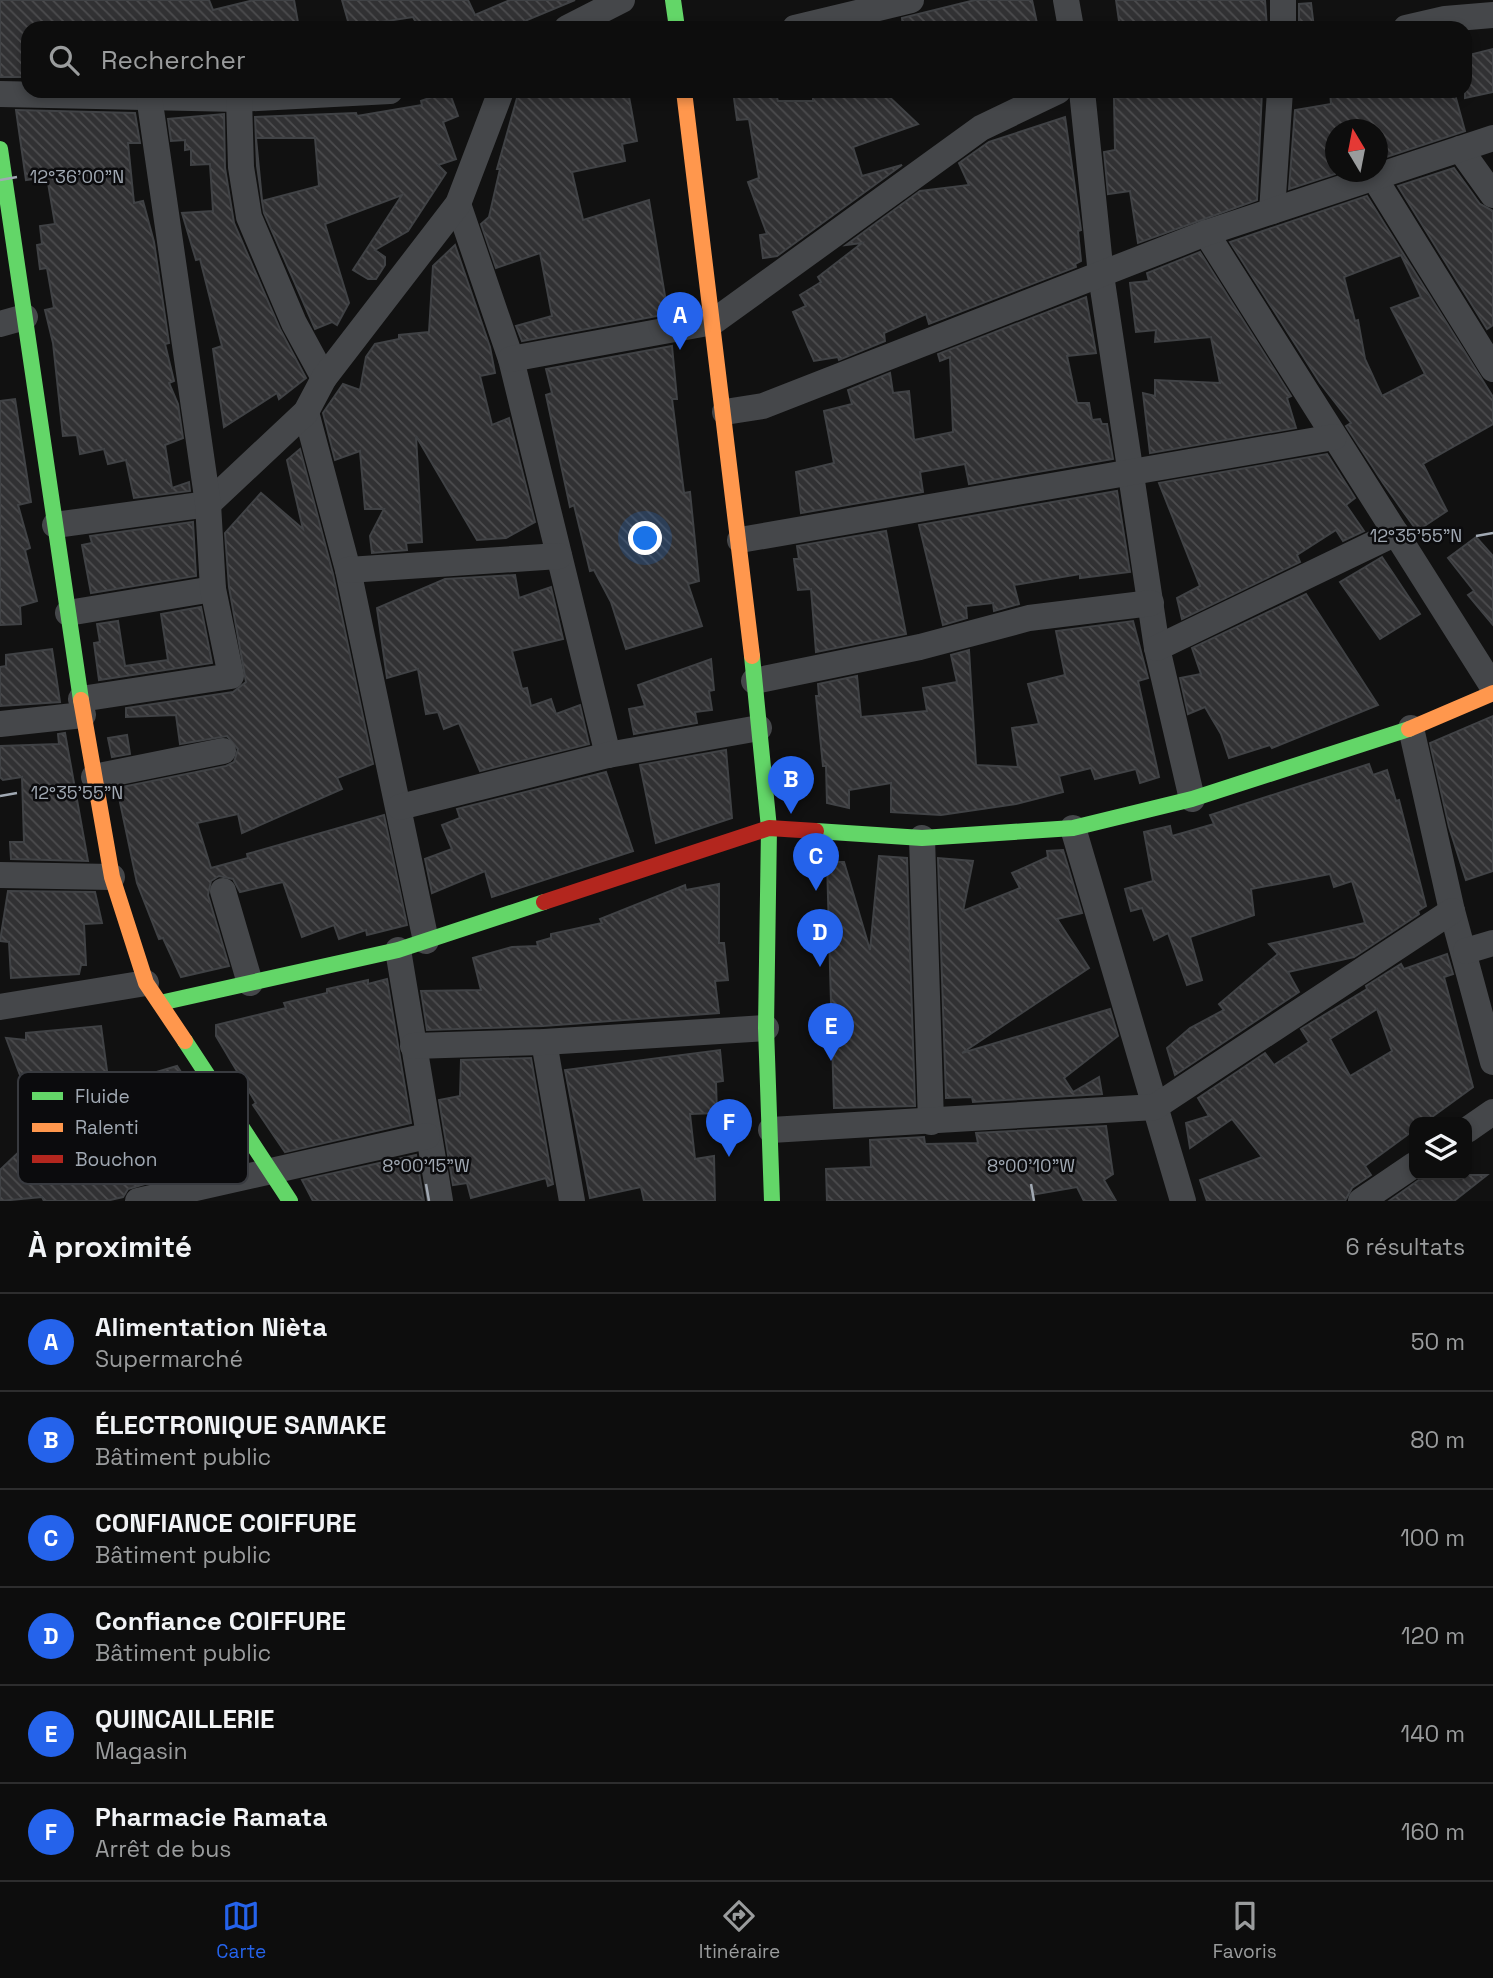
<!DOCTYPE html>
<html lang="fr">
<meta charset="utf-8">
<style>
:root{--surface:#0d0d0d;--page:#161616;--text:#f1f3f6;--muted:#9a9c9d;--line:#2d2d2e;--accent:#2563eb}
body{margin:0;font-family:"Space Grotesk",sans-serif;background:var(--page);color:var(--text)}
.controls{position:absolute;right:21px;bottom:21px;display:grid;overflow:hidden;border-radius:14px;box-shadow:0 4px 10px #0003}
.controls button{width:63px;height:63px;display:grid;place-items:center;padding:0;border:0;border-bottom:2px solid var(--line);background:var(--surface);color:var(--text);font:35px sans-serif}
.compass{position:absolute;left:1325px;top:119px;width:63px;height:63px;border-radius:50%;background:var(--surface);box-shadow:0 4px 10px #0003;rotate:350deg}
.you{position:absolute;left:646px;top:539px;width:24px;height:24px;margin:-18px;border:5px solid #fff;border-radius:50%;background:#1a73e8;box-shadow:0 0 0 10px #1a73e833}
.badge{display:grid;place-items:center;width:46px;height:46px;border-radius:50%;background:var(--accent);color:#fff;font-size:23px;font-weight:700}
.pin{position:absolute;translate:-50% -58px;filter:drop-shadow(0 2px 4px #0008)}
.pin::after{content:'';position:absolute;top:37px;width:24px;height:21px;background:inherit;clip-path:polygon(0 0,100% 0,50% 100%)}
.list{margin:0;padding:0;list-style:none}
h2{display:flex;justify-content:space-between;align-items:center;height:91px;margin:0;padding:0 28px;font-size:30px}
h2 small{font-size:23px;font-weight:400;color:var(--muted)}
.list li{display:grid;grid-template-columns:46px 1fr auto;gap:21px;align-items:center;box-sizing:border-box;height:98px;padding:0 28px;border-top:2px solid var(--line)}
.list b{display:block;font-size:26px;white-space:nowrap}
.list p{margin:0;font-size:23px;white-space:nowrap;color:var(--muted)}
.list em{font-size:23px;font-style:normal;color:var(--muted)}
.icon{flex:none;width:38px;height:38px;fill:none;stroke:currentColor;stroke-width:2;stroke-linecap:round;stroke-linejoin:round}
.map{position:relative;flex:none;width:1493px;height:1201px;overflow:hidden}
.search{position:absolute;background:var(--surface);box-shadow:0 4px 10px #0003;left:21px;right:21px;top:21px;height:77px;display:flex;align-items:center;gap:18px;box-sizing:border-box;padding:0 24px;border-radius:21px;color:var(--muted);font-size:26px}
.sheet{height:679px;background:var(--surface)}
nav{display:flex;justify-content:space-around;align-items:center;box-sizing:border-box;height:98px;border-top:2px solid var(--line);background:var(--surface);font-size:19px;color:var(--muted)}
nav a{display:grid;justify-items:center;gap:4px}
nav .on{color:var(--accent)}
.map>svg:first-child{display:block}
.building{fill:url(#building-back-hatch);stroke:#404245;stroke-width:2;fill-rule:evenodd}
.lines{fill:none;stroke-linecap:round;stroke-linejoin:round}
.street{stroke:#45474a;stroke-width:26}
.fast{stroke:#63d668;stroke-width:16}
.slow{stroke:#ff974d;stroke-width:16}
.jam{stroke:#b3261e;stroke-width:16}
.ticks{fill:none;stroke:#a1a9b3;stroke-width:2.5}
.key{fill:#0b0b0d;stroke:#383a3f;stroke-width:2}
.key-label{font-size:19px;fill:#a1a9b3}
.ticks-label{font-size:18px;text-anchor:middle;fill:#a1a9b3;stroke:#0b0b0d;stroke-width:5;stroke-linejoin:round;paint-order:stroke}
</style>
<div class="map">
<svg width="1493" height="1201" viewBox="0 0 1493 1201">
<defs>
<pattern id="building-back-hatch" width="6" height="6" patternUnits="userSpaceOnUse" patternTransform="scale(1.75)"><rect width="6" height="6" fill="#313133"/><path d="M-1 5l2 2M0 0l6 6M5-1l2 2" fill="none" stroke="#4c4c4e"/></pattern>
</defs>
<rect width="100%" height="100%" fill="#111"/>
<g class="building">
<polygon points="0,0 209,0 213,10 254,0 294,0 299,28 28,28 28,77 0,77"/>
<polygon points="342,0 468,0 475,15 510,0 575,0 508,28 419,28 413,17 374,23 376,28 350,28"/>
<polygon points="975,0 1032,0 1038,28 903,28 902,18"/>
<polygon points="1116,0 1265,0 1267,28 1120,28"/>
<polygon points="1311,3 1314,28 1299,28 1299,4"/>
<polygon points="1493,49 1493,92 1465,98 1465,56"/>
<polygon points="449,91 458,116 443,122 456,159 438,165 446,173 408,231 375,250 385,257 385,265 376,279 368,279 353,270 402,195 325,224 349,303 337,325 332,322 315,329 264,213 262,201 319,186 315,138 256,138 262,200 257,166 255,117 356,113 357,116 422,105 421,101"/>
<polygon points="519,91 628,91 637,141 622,144 625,161 572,172 583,220 649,200 668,314 522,341 516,326 552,316 540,253 496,268 481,224 489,217 500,169 497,169"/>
<polygon points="733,91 775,91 778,101 813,101 813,91 883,91 918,124 853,147 862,176 902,165 777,256 763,258 760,235 767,234 748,182 759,178 749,119 737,120"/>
<polygon points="1216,91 1262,91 1257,200 1138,243 1130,191 1108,194 1104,152 1115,150 1114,98"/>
<polygon points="1330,91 1454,91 1465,131 1377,160 1377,130 1335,130 1335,174 1289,189 1295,110 1331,104"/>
<polygon points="16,110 135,113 140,143 128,143 134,203 143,201 154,242 169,343 165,344 174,381 169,383 178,404 183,438 165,445 172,488 189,482 190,491 134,498 126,460 108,464 104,449 80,454 77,435 63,436 53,343 45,310 54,308 47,268 40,269 37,245 42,244 40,226 55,224 47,177 26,180"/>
<polygon points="224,114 225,168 234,223 280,329 306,378 279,399 277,393 224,427 213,349 222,346 200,259 196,260 182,213 213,211 210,164 191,165 191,149 185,150 185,140 171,141 168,119"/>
<polygon points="1065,117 1081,230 1078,231 1081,261 1075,264 1076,267 929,324 926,314 884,333 885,341 839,360 838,357 814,361 793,312 806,306 800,295 821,282 818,277 862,243 846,245 920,191 969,185 959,163 989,142"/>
<polygon points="1454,168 1480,204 1493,211 1493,325 1487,329 1398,186"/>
<path d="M1367 196 1493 397V424L1423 464 1447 511 1417 531 1383 483 1346 426 1351 423 1320 383 1230 242ZM1401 255 1421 297 1391 308 1425 374 1382 396 1365 359 1358 320 1355 321 1344 277Z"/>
<polygon points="455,245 490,347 495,373 480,376 492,425 509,418 535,522 506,538 477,540 416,436 422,542 406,543 407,550 372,553 370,536 384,509 365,509 360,451 335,460 323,413 343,384 360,390 366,357 375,344 399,339 399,335 429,332 433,266"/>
<polygon points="1200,252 1291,396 1287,398 1296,428 1150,453 1143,393 1155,396 1155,380 1220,383 1211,337 1155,342 1156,330 1136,332 1130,283 1149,281 1147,273"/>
<polygon points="1086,297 1096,353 1067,356 1077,403 1089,403 1092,420 1100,419 1102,424 1107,424 1113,459 969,484 965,464 920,472 923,492 801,513 796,472 834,463 824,411 852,404 848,390 890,373 893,393 909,391 914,440 953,432 950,357 940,361 938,354"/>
<polygon points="672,346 677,399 672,399 684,493 690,492 699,581 688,584 702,626 626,649 611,602 594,570 590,571 574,505 570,507 546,395 552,393 546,369"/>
<polygon points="15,399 31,502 18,505 30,548 25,550 37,601 20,606 21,624 0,625 0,401"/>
<polygon points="300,449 333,574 373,764 337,778 342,789 242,833 238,814 197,823 211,868 248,858 247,854 384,815 407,925 367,935 366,930 339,939 334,925 302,937 283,882 240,892 233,879 219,876 211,881 208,895 229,966 181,977 163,938 159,939 137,883 117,788 226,766 234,762 238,749 227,736 180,744 176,715 126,717 126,708 233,692 246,682 229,587 225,533 261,493 303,529 287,460"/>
<polygon points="1327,454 1355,498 1346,505 1364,531 1343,541 1336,530 1297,555 1300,562 1182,619 1177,598 1200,586 1159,483"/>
<polygon points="1117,491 1130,572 1080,578 1080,574 1014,585 1019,604 994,611 993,603 966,606 967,618 943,625 919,525"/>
<polygon points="193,522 196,576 91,593 82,545 92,543 90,536"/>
<polygon points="886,531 906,634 816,652 811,589 798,590 794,559 799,559 797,546"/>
<polygon points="1476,537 1493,556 1493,625 1468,595 1474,591 1448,558"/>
<polygon points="1382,557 1420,614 1380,639 1340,582"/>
<polygon points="515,575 519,598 551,587 563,639 512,651 522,689 527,688 531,706 551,699 556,714 580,705 589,744 480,771 459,723 444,729 438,712 426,714 418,669 387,678 377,608 445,579"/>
<polygon points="1306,594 1378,705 1272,748 1270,745 1229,758 1221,734 1205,707 1188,714 1180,678 1201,674 1192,648"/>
<polygon points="201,607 212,663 99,680 94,643 100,642 97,624 118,621 125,666 168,660 161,614"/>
<polygon points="1133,621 1148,678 1138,681 1159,777 1140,783 1136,769 1095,779 1091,768 1059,776 1063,792 1016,804 941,815 891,812 891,783 849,790 849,808 827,803 826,766 823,766 816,696 819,696 818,684 857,676 861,717 927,711 923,688 957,682 951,655 969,650 976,765 1018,767 1012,728 1039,724 1028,684 1065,675 1056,631"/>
<polygon points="52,649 60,702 0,706 0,667 6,666 6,655"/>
<polygon points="711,659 714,690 709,691 712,710 695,712 697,723 634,734 629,709 645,706 638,685"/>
<polygon points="1493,716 1493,871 1466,880 1449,827 1430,743"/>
<polygon points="65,733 88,861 11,859 10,842 24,842 22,777 3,780 0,777 0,746 59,744 58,734"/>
<polygon points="127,735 130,754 112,757 108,738"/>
<polygon points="726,750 732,818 656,843 640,765"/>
<polygon points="1369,764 1373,775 1387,770 1396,801 1399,800 1426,906 1418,911 1419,914 1354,957 1288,972 1299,992 1175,1075 1167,1048 1190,1028 1224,1010 1219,1004 1278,954 1269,944 1365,923 1352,881 1334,887 1330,874 1251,889 1254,915 1190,937 1202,980 1187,985 1168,933 1154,940 1142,908 1131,911 1125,889 1153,881 1144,832 1170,826 1172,836 1214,824 1210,815"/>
<polygon points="606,772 633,851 492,897 485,871 432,893 425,859 452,849 442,825 460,818 457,809"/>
<polygon points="1063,850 1082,913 1057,919 1089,968 962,1053 1110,1009 1118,1036 1064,1078 1073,1092 1099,1077 1102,1094 973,1102 972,1097 946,1098 938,858 973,861 963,911 1020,888 1012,873 1048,857 1047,851"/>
<polygon points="879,856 907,858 915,1106 834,1108 827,862 844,862 870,950"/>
<polygon points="719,884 719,943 724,943 728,980 715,981 719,1013 543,1026 427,1030 421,991 481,990 473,958 512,947 538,946 537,942 551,938 551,934 602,923 600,919 685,885 686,890"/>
<polygon points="8,891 95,892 102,923 84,924 86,965 81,965 79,974 11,978 9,942 0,941"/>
<path d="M1447 954 1453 974 1444 977 1473 1087 1425 1122H1414V1130L1365 1166 1371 1175 1352 1188 1345 1201H1207L1200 1180 1262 1157 1232 1119 1190 1148 1186 1123 1209 1116 1198 1098 1265 1053 1274 1065 1309 1042 1301 1029 1367 989 1366 986 1401 964 1404 969ZM1377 1009 1392 1051 1350 1076 1330 1039Z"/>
<polygon points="387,979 411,1123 285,1152 253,1105 256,1103 216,1036 216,1025 286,1008 284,1003 327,993 327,989 368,980 368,984"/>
<polygon points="101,1026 109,1086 177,1066 240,1161 200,1171 196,1157 179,1173 168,1165 148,1183 128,1189 123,1197 106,1201 44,1201 42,1197 0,1201 0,1170 41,1131 6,1038 26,1040 26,1033"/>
<polygon points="720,1050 723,1081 716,1082 717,1113 690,1114 695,1159 714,1156 715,1201 644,1201 641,1187 590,1198 565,1070"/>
<polygon points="531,1058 553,1184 548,1186 546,1178 471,1198 467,1183 453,1185 439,1100 460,1096 461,1060"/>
<polygon points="1106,1126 1113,1174 1104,1180 1116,1201 1084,1201 1077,1187 1031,1195 1032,1201 827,1201 826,1169 871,1167 870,1140 924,1137 925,1144 978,1143 976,1133"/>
<polygon points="416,1155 424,1201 313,1201 302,1180"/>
<polygon points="1426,1175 1487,1175 1454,1201 1389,1201"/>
</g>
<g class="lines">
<g class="street">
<polyline points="1066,0 1071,28"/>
<polyline points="567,28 622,0"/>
<polyline points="795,28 911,0"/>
<polyline points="1283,28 1283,0"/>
<polyline points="1406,28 1445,19 1493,15"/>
<polyline points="1082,91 1101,275 1157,648 1192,799"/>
<polyline points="0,94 239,99 390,91"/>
<polyline points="239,99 241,167 249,217 294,323 324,378"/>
<polyline points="1460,149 1493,195"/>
<polyline points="1375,179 1493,369"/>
<polyline points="458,204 511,359 608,755"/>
<polyline points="1272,211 1280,91"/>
<polyline points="1206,233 1493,687"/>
<polyline points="0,324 25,317"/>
<polyline points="511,359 713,322 981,128 1058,91"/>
<polyline points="306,412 348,570 426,941"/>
<polyline points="725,412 763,406 1206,233 1493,138"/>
<polyline points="55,525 208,504 306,412 324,378 458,204 501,91"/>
<polyline points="740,540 1334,437"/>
<polyline points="348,570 559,556"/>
<polyline points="68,613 213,589"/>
<polyline points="1157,648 1396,533"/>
<polyline points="754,681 920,647 1029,618 1151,603"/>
<polyline points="81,699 231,676 213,589 208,504 149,96"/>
<polyline points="0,724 83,715"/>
<polyline points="1411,728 1452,911 1493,1062"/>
<polyline points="94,777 223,751"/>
<polyline points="400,807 608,755 759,728"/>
<polyline points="1073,828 1183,1201"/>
<polyline points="922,838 931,1122"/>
<polyline points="0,875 112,877"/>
<polyline points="223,891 250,983"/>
<polyline points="398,950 440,1201"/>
<polyline points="1466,951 1493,943"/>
<polyline points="0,1007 146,983"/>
<polyline points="544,1042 572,1201"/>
<polyline points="413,1046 544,1042 766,1028"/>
<polyline points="771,1130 1155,1107 1452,911"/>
<polyline points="1467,1130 1493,1112"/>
<polyline points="138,1201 427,1136"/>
<polyline points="1361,1201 1414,1165"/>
</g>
<g class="fast">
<polyline points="673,0 677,28"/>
<polyline points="0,149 81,700"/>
<polyline points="752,656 769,828 766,1028 772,1201"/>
<polyline points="816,831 922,838 1073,828 1192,799 1409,729"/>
<polyline points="160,1003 398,950 544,902"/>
<polyline points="185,1041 290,1201"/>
</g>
<g class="slow">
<polyline points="684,91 752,656"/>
<polyline points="81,700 112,877 146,983 185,1041"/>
<polyline points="1409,729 1493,693"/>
</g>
<polyline class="jam" points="544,902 769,828 816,831"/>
</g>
<path class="ticks" d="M0 180 17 177M1476 536 1493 533M0 796 17 793M426 1184 429 1201M1031 1184 1034 1201"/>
<rect x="18" y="1072" width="230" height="112" rx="10" class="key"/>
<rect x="32" y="1092" width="31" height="8" fill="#63d668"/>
<rect x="32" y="1123" width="31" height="9" fill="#ff974d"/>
<rect x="32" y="1155" width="31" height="8" fill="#b3261e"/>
<g class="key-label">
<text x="75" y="1103">Fluide</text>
<text x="75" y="1134">Ralenti</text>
<text x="75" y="1166">Bouchon</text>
</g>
<g class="ticks-label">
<text x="77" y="183">12°36'00"N</text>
<text x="1416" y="542">12°35'55"N</text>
<text x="77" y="799">12°35'55"N</text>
<text x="426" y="1172">8°00'15"W</text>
<text x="1031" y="1172">8°00'10"W</text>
</g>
</svg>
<div class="controls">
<button><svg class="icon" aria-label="layers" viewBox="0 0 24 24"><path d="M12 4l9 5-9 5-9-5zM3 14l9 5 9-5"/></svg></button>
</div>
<svg class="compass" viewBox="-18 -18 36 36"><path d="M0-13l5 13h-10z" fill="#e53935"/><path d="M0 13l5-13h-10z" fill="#9a9c9d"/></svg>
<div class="you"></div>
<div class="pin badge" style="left:680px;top:350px">A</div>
<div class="pin badge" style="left:791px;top:814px">B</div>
<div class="pin badge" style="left:816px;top:891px">C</div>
<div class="pin badge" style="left:820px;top:967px">D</div>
<div class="pin badge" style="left:831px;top:1061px">E</div>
<div class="pin badge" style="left:729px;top:1157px">F</div>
<div class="search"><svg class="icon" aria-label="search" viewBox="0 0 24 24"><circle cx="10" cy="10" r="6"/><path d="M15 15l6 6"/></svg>Rechercher</div>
</div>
<section class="sheet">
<h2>À proximité<small>6 résultats</small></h2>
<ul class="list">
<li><span class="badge">A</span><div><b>Alimentation Nièta</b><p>Supermarché</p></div><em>50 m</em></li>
<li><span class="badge">B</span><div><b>ÉLECTRONIQUE SAMAKE</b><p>Bâtiment public</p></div><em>80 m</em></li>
<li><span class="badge">C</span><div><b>CONFIANCE COIFFURE</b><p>Bâtiment public</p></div><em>100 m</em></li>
<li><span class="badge">D</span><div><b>Confiance COIFFURE</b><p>Bâtiment public</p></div><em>120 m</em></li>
<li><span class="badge">E</span><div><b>QUINCAILLERIE</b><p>Magasin</p></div><em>140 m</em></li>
<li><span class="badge">F</span><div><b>Pharmacie Ramata</b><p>Arrêt de bus</p></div><em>160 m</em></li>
</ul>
</section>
<nav>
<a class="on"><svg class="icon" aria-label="map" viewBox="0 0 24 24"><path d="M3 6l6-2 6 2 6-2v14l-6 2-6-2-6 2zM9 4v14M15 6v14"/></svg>Carte</a>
<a><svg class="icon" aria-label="directions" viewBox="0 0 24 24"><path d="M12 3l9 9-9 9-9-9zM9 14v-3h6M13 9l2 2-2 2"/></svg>Itinéraire</a>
<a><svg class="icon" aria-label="saved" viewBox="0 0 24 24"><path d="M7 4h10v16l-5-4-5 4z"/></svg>Favoris</a>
</nav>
